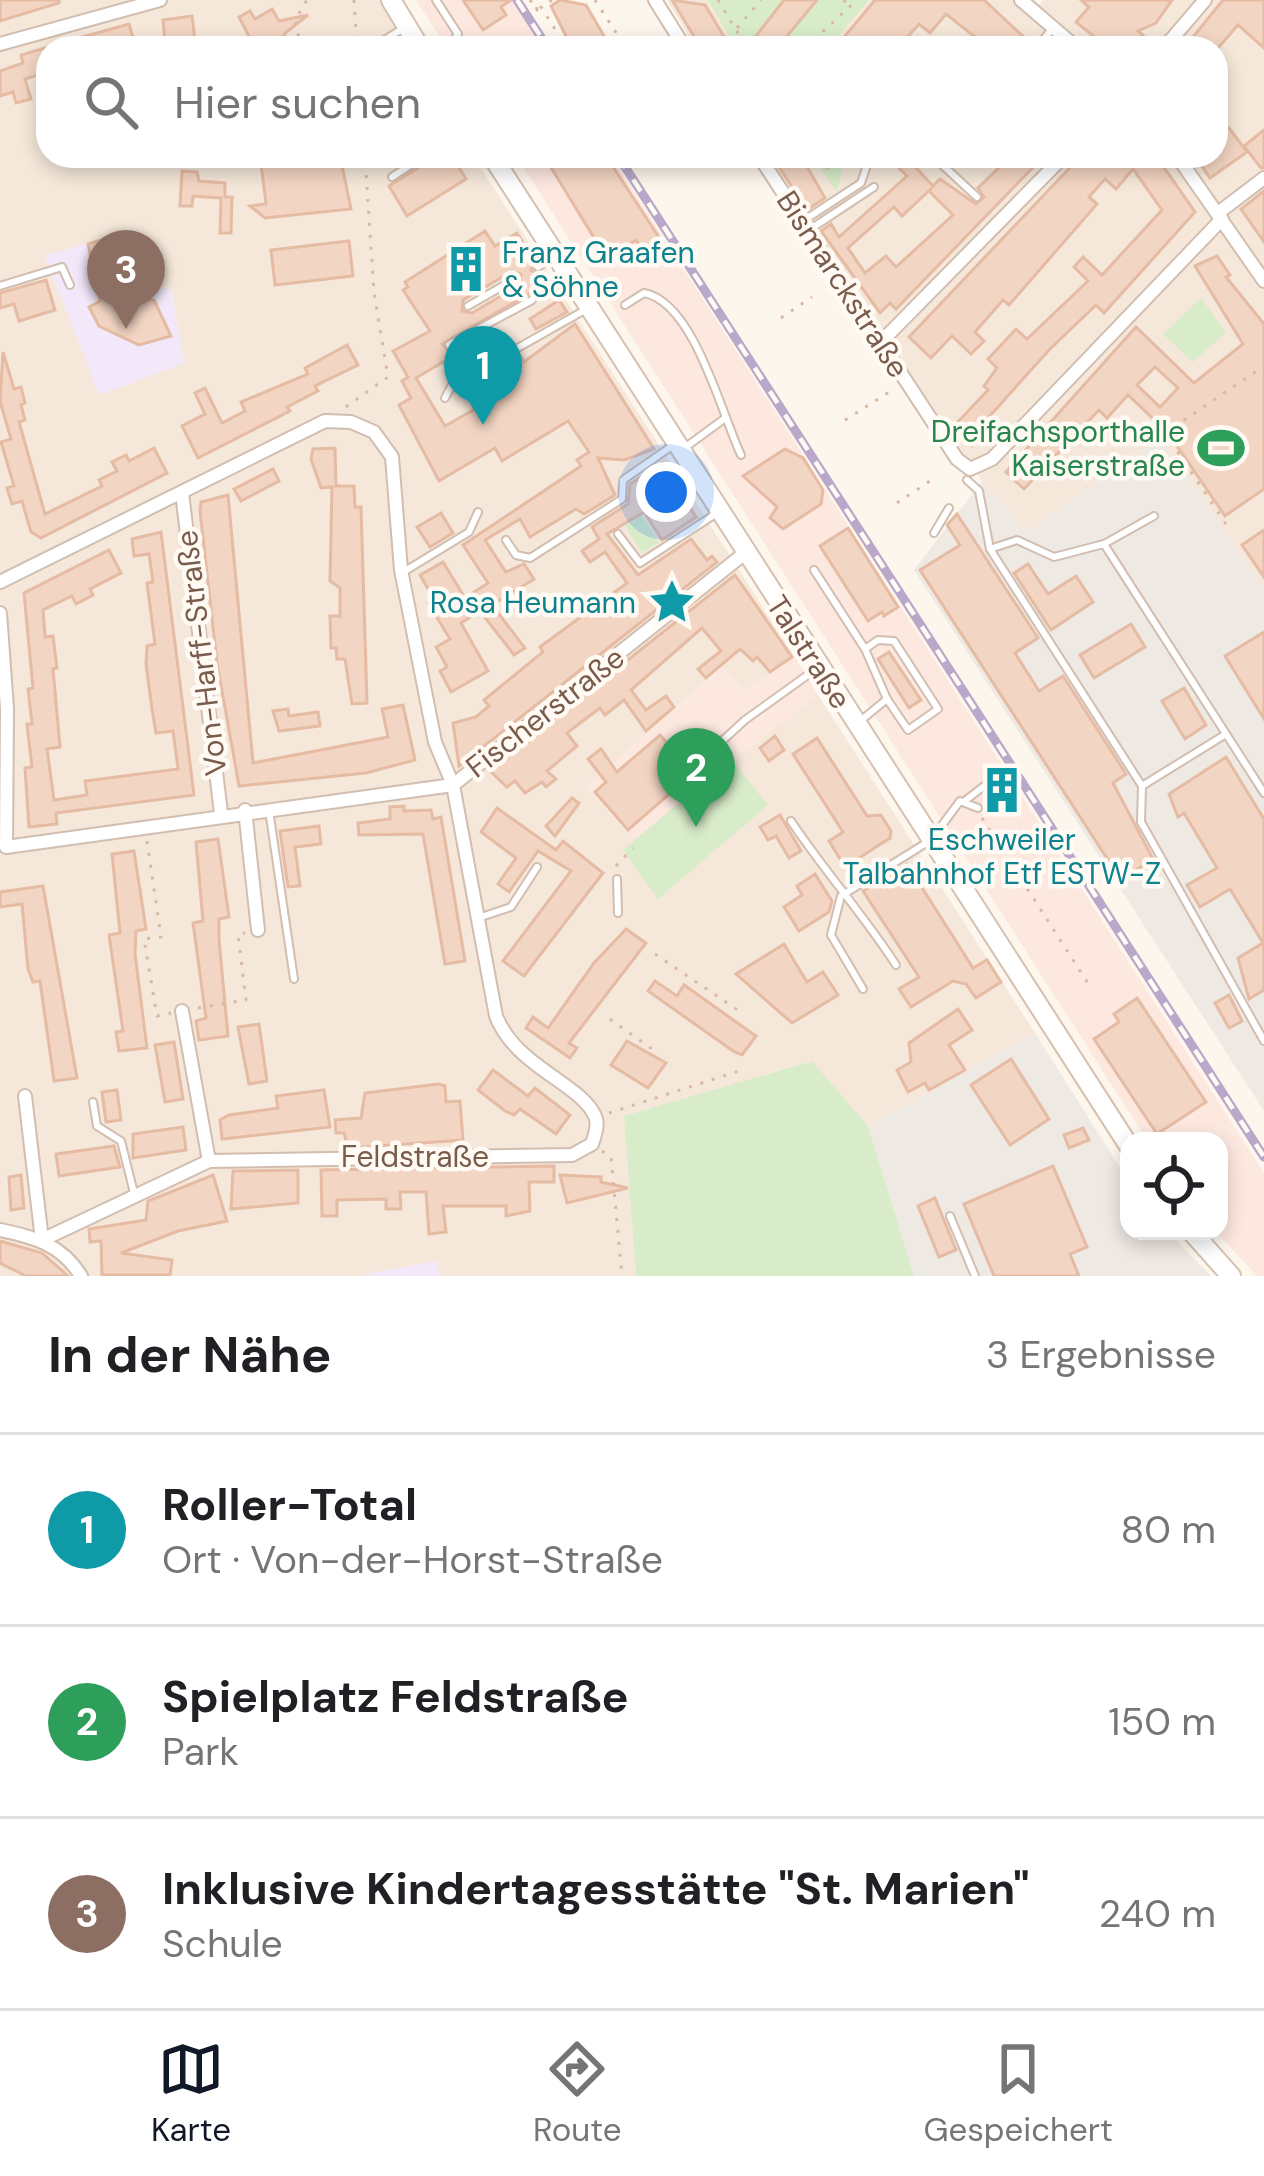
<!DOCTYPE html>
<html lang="de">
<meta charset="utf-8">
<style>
:root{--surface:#fff;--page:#f6f6f6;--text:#202124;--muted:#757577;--line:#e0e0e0;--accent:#111827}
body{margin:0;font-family:"DM Sans",sans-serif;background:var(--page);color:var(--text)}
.controls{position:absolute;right:36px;bottom:36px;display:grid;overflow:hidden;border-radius:24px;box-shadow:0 6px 18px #0003}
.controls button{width:108px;height:108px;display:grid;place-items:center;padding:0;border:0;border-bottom:3px solid var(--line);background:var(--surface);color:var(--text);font:60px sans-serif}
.you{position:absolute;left:666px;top:492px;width:42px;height:42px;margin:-30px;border:9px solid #fff;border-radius:50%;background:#1a73e8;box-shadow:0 0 0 18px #1a73e833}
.badge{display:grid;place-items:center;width:78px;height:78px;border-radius:50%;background:var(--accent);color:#fff;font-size:39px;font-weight:700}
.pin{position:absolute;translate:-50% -99px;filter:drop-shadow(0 3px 6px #0008)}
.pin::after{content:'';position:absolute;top:63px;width:42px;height:36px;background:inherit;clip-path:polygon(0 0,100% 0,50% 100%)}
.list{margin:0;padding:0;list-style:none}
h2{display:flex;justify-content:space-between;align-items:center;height:156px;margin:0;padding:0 48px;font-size:51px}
h2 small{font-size:39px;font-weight:400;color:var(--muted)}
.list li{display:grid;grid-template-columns:78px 1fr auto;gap:36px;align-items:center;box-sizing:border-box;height:192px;padding:0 48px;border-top:3px solid var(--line)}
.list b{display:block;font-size:45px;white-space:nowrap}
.list p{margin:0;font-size:39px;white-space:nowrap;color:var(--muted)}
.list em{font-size:39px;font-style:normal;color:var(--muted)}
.icon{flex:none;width:66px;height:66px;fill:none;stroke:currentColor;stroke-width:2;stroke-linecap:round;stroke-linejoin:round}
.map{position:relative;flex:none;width:1264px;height:1276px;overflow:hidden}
.search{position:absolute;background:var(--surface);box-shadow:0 6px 18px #0003;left:36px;right:36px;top:36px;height:132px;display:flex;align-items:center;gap:30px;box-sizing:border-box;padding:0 42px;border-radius:36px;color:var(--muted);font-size:45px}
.sheet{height:732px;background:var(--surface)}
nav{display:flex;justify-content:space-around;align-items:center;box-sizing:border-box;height:168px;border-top:3px solid var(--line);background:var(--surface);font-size:33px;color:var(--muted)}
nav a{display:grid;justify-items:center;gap:6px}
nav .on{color:var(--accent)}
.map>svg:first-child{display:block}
.residential{fill:#f5e8da}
.commercial{fill:#fde8e0}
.industrial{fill:#efe9e4}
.education{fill:#f3e8fa}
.green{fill:#d8ecc9}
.building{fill:#f3d5c3;stroke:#e6bba3;stroke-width:3;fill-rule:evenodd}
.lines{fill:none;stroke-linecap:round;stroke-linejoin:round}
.lane-casing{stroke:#d1beb0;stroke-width:10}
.street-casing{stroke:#d1beb0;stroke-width:16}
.secondary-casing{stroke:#d6c0b0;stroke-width:22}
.path{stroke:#d9b8a5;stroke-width:3;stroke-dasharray:3 9;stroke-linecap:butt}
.lane{stroke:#fff;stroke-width:6}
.street{stroke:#fff;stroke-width:12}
.secondary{stroke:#fff;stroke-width:18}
.rail-casing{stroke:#b9a8c9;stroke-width:9}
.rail{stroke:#fffaf3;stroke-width:4.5;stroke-dasharray:14;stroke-linecap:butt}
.labels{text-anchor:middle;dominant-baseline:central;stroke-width:9;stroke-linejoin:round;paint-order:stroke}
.culture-label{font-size:30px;fill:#0d838f;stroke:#fffaf3;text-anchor:start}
.street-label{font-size:30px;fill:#7a5c4d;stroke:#fffaf3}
.leisure-label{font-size:30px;fill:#27864d;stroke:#fffaf3;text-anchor:end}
</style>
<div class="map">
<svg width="1264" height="1276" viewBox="0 0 1264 1276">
<rect width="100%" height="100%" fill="#fdf6ec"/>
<g class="residential">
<polygon points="0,0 379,0 406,48 48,48 48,156 473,156 795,657 745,691 721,667 585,789 759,737 818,695 1035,1033 868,1126 811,1061 625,1116 636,1276 0,1276"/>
<polygon points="667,0 1030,0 1038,6 1044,0 1264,0 1264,589 1160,439 1026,532 982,481 766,156 1216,156 1216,48 696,48"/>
</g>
<g class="commercial">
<polygon points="416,0 513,0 543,48 447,48"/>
<polygon points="516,156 611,156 1264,1173 1264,1276 1257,1276 1215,1231 1219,1141 1147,1140"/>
<polygon points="795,657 818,695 634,839 585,788 722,667 745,691"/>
</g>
<g class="industrial">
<polygon points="1160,439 1264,589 1264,1111 914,570 982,481 1026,532"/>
<polygon points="1035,1033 1129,1182 1129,1231 1167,1231 1211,1276 914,1276 868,1126"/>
</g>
<g class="education">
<polygon points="133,229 143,294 171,287 184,363 99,395 45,256"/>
<polygon points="437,1261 440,1276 361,1276 361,1275"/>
</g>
<g class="green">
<polygon points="708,0 869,0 828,48 736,48"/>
<polygon points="811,156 845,156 837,192"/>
<polygon points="1201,298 1226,333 1193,362 1163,334"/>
<polygon points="642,515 659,543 642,553 625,525"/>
<polygon points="731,759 768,805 658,899 623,850"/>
<polygon points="812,1061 868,1126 914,1276 636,1276 624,1116"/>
</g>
<g class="building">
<polygon points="0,0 59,0 59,3 0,21"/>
<polygon points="463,0 511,0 501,7 506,15 483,30"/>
<polygon points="560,0 586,5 611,48 575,48 569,42 551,6"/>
<polygon points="672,0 705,5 731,48 701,48"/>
<polygon points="784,0 817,0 777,48 771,48 756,36"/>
<polygon points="875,0 984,0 1030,43 1029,48 989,48 946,14 930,33 919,24 898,48 835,48"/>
<polygon points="1081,0 1172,0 1156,23 1138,31 1143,35 1132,48 1108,48 1076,22 1089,7"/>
<polygon points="1223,0 1264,0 1264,48 1238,25 1218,48 1184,48"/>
<polygon points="272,9 279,21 308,15 284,34 289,48 255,48 239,17 250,11 255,19"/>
<polygon points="192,16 196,48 165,42 163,20"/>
<polygon points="129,24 136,48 58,48 57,44"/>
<polygon points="48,47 48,72 25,79 31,99 16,103 13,92 0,96 0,71 23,63 21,55"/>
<polygon points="1229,128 1247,152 1210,178 1195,156 1216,156 1216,138"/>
<polygon points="1264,130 1264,168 1261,168 1244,146"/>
<polygon points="260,156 340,156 351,209 265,218 250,206 266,204"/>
<polygon points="437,156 452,156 466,179 407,216 389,186"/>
<polygon points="544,156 606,156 664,245 646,256 636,240 607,259"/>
<polygon points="772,156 801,156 825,198 807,210"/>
<path d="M1011 156H1044L896 309 890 303 880 313 821 231 831 224 839 237 907 176 898 167 907 158 933 186 940 179 976 204 984 197 978 188ZM932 188 929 191 953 215 896 267 886 256 865 273 848 248 894 207 902 216Z"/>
<polygon points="1081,156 1156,156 1195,212 1104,313 1096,305 1049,350 989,417 995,423 972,446 953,427 988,390 984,386 997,368 988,359 1016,329 1027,339 1088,281 1074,267 1083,257 1102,275 1162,210 1133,169 1116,189 1105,179 1089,197 1097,204 1009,305 1003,300 975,332 984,341 971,354 952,336 931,358 909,337"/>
<polygon points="182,171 197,172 199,181 225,183 225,197 232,197 231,233 220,233 221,198 193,196 192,206 180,206"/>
<polygon points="1264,191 1264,242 1241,209"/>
<path d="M485 231 495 246 517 233 534 261 531 270 548 283 442 344 450 352 481 336 491 354 455 375 443 362 416 378 445 426 475 409 463 388 520 355 524 362 575 324 654 449 624 460 598 458 615 495 584 514 576 509 530 537 520 519 485 540 506 572 524 564 534 579 492 605 525 648 514 655 480 611 461 623 488 671 451 692 440 671 447 667 436 647 450 639 428 603 434 599 420 575 443 562 465 598 488 583 463 545 581 466 577 460 589 452 568 421 502 461 495 448 439 481 399 405 411 398 402 381 408 377 393 351 430 331 403 290 408 287 405 282ZM511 272 521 274 520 285 472 313 462 311 463 300Z"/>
<polygon points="114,236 133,300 154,300 171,336 139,345 99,326 89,307 100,301 88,244"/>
<polygon points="349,241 353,276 275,285 271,250"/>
<path d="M1217 256 1230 275 1226 277 1264 324V489L1225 516 1168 433 1128 395 1107 418 1099 410 1024 489 1006 472 1136 327 1194 383 1243 344 1195 266ZM1155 367 1178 388 1160 407 1137 385Z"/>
<polygon points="46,280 55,310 19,321 14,304 0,308 0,293"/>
<polygon points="559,300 567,312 536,329 530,319"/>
<polygon points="347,345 358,365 315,386 318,391 287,407 290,411 198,458 182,426 205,414 195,393 205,388 222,423 245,411 241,402 308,374 305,368"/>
<polygon points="3,352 14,389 21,387 25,403 21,405 25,420 19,422 45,514 102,486 99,480 117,471 112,462 126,455 129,461 154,448 167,473 41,538 31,532 22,501 12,504 7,488 14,486 1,442 11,439 0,401"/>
<polygon points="335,448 336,486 354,486 355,507 361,507 367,703 352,704 345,659 337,659 336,648 331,648 330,616 340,616 340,588 330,581 332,487 321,488 311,459 313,449"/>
<polygon points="785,449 803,458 823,490 821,504 783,529 770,518 777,507 743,476"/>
<polygon points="662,463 696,517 662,540 644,512 607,534 638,575 691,539 707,560 712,556 717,562 459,766 453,723 476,717 489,706 484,700 543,652 540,647 627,583 605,552 590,562 582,551 599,539 592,527 628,504 630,484"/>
<polygon points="273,469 279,481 241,501 234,489"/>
<polygon points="228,495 253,763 388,737 382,709 403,705 415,760 366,773 239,786 217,663 200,511 201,502"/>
<polygon points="441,513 453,533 430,547 417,527"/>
<polygon points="957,514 1038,638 1015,653 1039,691 1063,676 1126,774 1113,783 1153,859 1121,880 920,570 960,545 947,525"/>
<polygon points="848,528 898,607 884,616 882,612 868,621 820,546"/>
<polygon points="1264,530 1264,577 1242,545"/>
<polygon points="161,532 194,795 56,813 57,824 29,827 25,768 32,767 27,724 32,724 28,689 33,688 24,593 109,550 121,573 90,589 93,595 76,604 72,596 43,610 45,637 53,636 57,668 53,669 60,747 47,749 54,800 87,795 85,781 178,769 173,731 156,733 152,709 146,664 147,646 155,644 147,583 153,582 149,554 134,556 132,539"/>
<polygon points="1028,564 1048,594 1076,576 1093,602 1051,630 1014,573"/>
<polygon points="735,575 792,657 783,663 770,672 757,657 753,661 740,649 706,678 698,669 721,651 702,628 631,690 646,710 666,696 674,707 646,731 624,700 605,715 600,708 567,733 577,746 547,771 556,779 546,787 542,782 525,793 515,781 507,787 489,770"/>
<polygon points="1131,624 1145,647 1094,678 1080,655"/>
<polygon points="1264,632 1264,719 1225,656"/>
<polygon points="889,652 921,700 909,708 878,659"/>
<polygon points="1184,688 1206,725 1185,739 1162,701"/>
<polygon points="288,709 289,716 318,712 320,726 279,731 273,711"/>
<polygon points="660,735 684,762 666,779 675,789 628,830 595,792 606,782 588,759 601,749 617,772"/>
<polygon points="775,736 784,750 769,761 760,748"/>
<polygon points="817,738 867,816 881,815 891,831 890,838 845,867 829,841 843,832 793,754"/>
<polygon points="1226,757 1264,819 1264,990 1249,999 1238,958 1263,943 1230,889 1200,907 1187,885 1217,868 1184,813 1178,817 1169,794"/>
<polygon points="572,798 579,803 555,836 546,826"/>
<polygon points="404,806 404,811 431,810 433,819 441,817 465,961 445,964 423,834 359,835 358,823 390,819 390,807"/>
<polygon points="497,808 556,850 563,841 603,873 524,976 503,961 571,871 538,851 509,892 498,884 516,858 481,832"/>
<polygon points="780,815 801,851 789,858 776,836 768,840 760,827"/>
<polygon points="319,826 321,844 295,847 300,886 288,887 280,831"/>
<polygon points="218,839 229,917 219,919 219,940 228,1036 199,1040 196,1021 206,1018 193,923 203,921 196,842"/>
<polygon points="134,851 146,929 136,931 135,954 147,1048 119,1051 116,1032 123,1031 109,935 120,933 112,854"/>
<polygon points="907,864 973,968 987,960 1001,982 976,998 966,984 953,981 911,1007 899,989 919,977 863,891"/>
<polygon points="815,874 832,901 829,912 799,931 784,907 802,895 797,886"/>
<polygon points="43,886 77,1078 54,1081 40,981 33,982 28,969 22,904 0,907 0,892"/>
<polygon points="626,929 646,943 569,1043 577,1048 570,1058 526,1028 533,1017 548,1028 594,963"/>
<polygon points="784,944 807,982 823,972 838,995 792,1023 736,974"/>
<polygon points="655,981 677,996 684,985 756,1036 742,1055 733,1051 648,991"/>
<polygon points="1229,995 1242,1021 1229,1028 1215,1003"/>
<polygon points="1137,998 1206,1102 1157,1134 1094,1039 1119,1022 1114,1014"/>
<polygon points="958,1009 972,1030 949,1045 965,1070 929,1090 925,1083 908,1092 897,1070 911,1062 909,1043"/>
<polygon points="259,1024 267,1081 249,1084 238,1027"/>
<polygon points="627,1041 666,1063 648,1088 611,1065"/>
<polygon points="174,1042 183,1099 165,1102 155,1045"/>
<polygon points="1011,1059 1049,1119 1010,1145 971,1085"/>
<polygon points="493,1070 528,1096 535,1088 570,1115 556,1134 520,1109 514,1115 505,1111 478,1090"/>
<polygon points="438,1084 445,1086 446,1102 460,1101 463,1140 348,1148 344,1133 336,1133 335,1120 361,1118 365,1093"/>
<polygon points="117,1090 121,1120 106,1122 102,1092"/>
<polygon points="324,1090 330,1127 222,1139 220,1120 229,1115 278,1108 276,1096"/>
<polygon points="183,1127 186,1150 133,1158 133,1134"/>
<polygon points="1083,1128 1089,1140 1069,1148 1064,1135"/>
<polygon points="114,1146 120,1167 59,1176 56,1154"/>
<polygon points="554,1166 554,1182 529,1182 530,1211 506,1216 506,1206 443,1206 446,1232 429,1234 426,1192 400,1192 401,1209 386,1209 386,1199 337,1200 337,1216 322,1216 321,1170"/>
<polygon points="1053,1166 1087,1247 1070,1254 1079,1276 994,1276 964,1204"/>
<polygon points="298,1170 298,1203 231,1209 233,1171"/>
<polygon points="21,1175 24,1208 11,1210 9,1177"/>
<polygon points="213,1175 227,1221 178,1231 121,1253 172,1260 170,1275 102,1275 101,1241 90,1242 89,1229 146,1220 148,1201"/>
<polygon points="560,1175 601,1177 601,1182 628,1188 567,1203"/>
<polygon points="935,1198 956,1250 939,1257 918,1206"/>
<polygon points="0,1241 42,1253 68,1276 26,1276 0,1263"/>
</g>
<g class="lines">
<defs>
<g id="lane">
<polyline points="436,0 458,34 448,48"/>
<polyline points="389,48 384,40 404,28"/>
<polyline points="1036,48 1053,28"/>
<polyline points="937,160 977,197"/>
<polyline points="392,177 424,156"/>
<polyline points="803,221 861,183 870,156"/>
<polyline points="809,230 874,187"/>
<polyline points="538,267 552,258"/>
<polyline points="0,286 62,267 70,285"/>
<polyline points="552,289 567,280"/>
<path d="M625 305 644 293C694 302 721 413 741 455"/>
<polyline points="468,306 515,279"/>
<polyline points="449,345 532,300"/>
<polyline points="445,398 452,385 585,310"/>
<polyline points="683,449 724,419"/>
<polyline points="967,480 979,491 990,549 1017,540 1054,557 1104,544 1264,793"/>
<polyline points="934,533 949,508"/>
<polyline points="618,534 640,563 717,513"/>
<polyline points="506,540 516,555 530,558 622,499 623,480 672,446"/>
<polyline points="1104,544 1154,516"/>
<polyline points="990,549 1142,786 1226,734"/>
<polyline points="814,570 865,649 887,699 859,722"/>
<polyline points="405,571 469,532 478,512"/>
<polyline points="865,649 878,640 894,641 938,709 908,730 887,699"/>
<polyline points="682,778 745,720 816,669"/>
<polyline points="1142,786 1141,822 1264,1041"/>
<polyline points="966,800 997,776"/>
<polyline points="269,810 294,979"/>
<path d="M791 821C825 872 863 914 896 965"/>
<polyline points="617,879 618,913"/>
<polyline points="481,917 511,907 537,867"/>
<polyline points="863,989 831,935 841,896 931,840 960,801 978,808"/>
<polyline points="93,1102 97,1126 121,1141 134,1193"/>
<polyline points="950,1216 975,1276"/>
</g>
<g id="street">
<polyline points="655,0 685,48"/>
<polyline points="1021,0 1077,48"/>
<polyline points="0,44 160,0"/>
<polyline points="1164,48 1205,0"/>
<polyline points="759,156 957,459 970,469 992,459 1222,219"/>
<polyline points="1177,156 1264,281"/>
<polyline points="1218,213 1264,178"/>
<polyline points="881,342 1064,156"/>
<polyline points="182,493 221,813"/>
<path d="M0 582 325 421 351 422 374 432 392 457 401 570 435 742 453 785 496 1016C516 1067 580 1083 595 1116 599 1124 595 1135 592 1144L572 1155 209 1161 42 1240 25 1096"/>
<polyline points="0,613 7,708 6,847 453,785 745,553"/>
<polyline points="245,810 258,930"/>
<polyline points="182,1011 209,1161"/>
<path d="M0 1230C35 1237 62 1245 81 1276"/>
</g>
<g id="secondary">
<polyline points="391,0 420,48"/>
<polyline points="492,156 1129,1146"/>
<polyline points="1191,1231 1231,1276"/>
</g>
</defs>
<use href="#lane" class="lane-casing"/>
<use href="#street" class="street-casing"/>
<use href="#secondary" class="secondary-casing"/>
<g class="path">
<polyline points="354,0 357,48"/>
<polyline points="530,0 537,10 536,0"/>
<polyline points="552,0 541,7 567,48"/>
<polyline points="595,0 626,48"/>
<polyline points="718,0 747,48"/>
<polyline points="844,0 850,9"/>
<polyline points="737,28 761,0"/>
<polyline points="301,48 295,20 307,0"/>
<polyline points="805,48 857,0"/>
<polyline points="823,156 828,169"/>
<polyline points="781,318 812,297"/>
<polyline points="346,407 388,377 374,293 365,156"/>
<polyline points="845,420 894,389"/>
<polyline points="897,503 930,481"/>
<polyline points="1226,524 1165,433 1264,366"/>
<polyline points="982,818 1091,988"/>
<polyline points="147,841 161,937 144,939 157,1016 171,1013"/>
<polyline points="616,866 633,848"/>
<polyline points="655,954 742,1013"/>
<polyline points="198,1008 246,1000 238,934 245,933"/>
<polyline points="610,1019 652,1049 648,1055"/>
<polyline points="609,1113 739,1071"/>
<polyline points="602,1151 611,1157 622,1276"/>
</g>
<use href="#lane" class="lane"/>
<use href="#street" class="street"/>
<use href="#secondary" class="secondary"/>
<defs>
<g id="rail">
<polyline points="517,0 548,48"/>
<polyline points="618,156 1264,1157"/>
</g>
</defs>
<use href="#rail" class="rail-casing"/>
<use href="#rail" class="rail"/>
</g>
<defs>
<symbol id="building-bare" viewBox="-9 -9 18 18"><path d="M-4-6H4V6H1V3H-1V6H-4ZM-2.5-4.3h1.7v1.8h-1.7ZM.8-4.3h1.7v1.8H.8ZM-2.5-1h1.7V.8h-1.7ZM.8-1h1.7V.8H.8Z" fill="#0f9aa8" stroke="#fffaf3" stroke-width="2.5" paint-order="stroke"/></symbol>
<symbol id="stadium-bare" viewBox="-9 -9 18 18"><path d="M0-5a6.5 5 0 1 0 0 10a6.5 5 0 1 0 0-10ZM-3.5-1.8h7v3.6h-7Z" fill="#2e9e5b" stroke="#fffaf3" stroke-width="2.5" paint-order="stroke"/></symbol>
<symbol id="sight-bare" viewBox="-9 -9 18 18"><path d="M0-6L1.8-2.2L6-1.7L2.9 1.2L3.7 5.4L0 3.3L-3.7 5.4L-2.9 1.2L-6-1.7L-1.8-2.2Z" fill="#0f9aa8" stroke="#fffaf3" stroke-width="2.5" paint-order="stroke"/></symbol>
</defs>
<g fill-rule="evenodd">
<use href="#building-bare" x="433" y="236" width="66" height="66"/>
<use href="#stadium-bare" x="1188" y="415" width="66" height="66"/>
<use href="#sight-bare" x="639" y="569" width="66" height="66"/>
<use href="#building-bare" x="969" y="757" width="66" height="66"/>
</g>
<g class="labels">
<g class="culture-label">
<text x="502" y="252">Franz Graafen<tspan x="502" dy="34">&amp; Söhne</tspan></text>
<text x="636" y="602" text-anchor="end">Rosa Heumann</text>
<text x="1002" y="839" text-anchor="middle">Eschweiler<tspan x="1002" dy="34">Talbahnhof Etf ESTW-Z</tspan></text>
</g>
<g class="street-label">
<text transform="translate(843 284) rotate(57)">Bismarckstraße</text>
<text transform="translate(809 652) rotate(57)">Talstraße</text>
<text transform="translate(201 653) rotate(-97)">Von-Harff-Straße</text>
<text transform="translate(545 712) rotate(-38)">Fischerstraße</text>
<text x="415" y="1156">Feldstraße</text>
</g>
<g class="leisure-label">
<text x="1185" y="431">Dreifachsporthalle<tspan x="1185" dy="34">Kaiserstraße</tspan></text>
</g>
</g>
</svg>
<div class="controls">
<button><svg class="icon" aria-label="locate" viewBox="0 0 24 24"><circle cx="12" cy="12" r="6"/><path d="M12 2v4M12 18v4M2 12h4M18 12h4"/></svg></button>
</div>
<div class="you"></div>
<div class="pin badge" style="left:483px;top:425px;background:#0f9aa8">1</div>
<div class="pin badge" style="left:696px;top:827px;background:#2e9e5b">2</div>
<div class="pin badge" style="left:126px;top:329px;background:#8d6e63">3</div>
<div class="search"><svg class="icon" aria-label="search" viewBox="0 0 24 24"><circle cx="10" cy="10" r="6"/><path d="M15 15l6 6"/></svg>Hier suchen</div>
</div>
<section class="sheet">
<h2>In der Nähe<small>3 Ergebnisse</small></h2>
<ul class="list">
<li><span class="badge" style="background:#0f9aa8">1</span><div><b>Roller-Total</b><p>Ort · Von-der-Horst-Straße</p></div><em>80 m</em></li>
<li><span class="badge" style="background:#2e9e5b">2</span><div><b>Spielplatz Feldstraße</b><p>Park</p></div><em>150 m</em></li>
<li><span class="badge" style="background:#8d6e63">3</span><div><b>Inklusive Kindertagesstätte &quot;St. Marien&quot;</b><p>Schule</p></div><em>240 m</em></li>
</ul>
</section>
<nav>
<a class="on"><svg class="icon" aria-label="map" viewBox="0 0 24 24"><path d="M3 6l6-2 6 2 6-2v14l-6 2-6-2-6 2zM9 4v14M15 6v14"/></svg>Karte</a>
<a><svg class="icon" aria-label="directions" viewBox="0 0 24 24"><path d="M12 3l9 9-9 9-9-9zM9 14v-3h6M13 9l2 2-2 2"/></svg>Route</a>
<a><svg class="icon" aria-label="saved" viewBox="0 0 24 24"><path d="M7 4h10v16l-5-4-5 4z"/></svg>Gespeichert</a>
</nav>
